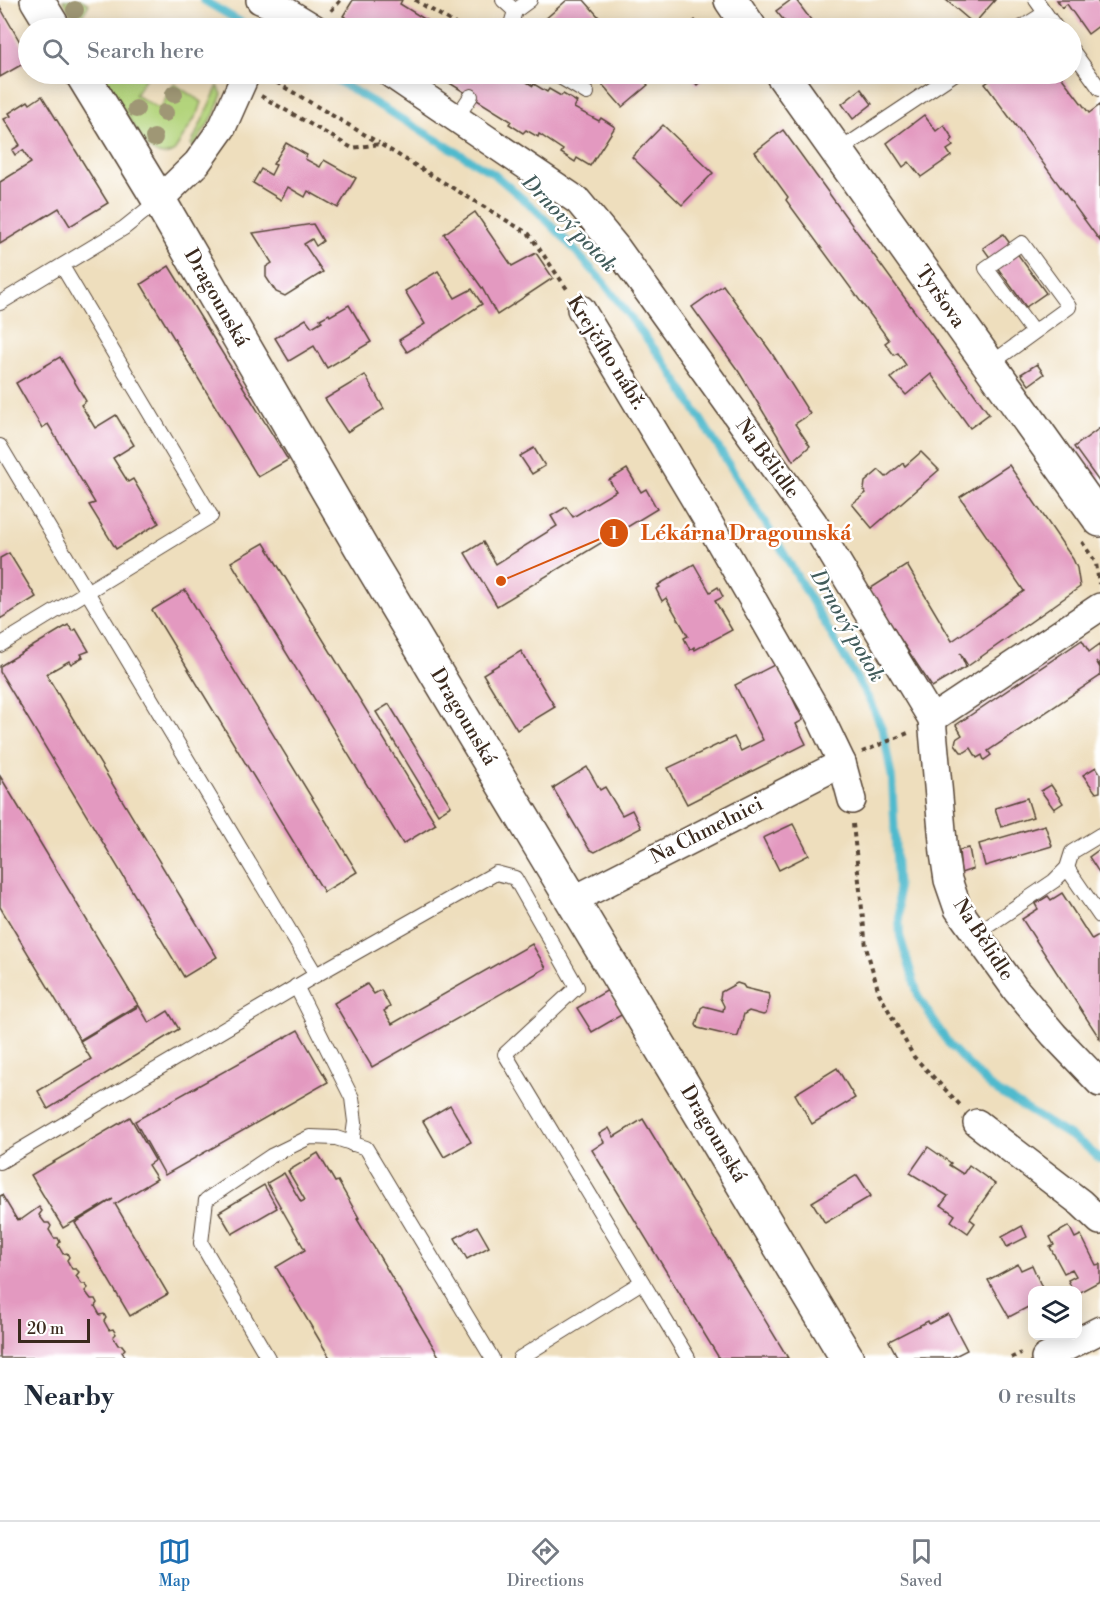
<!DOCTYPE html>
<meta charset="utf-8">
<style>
:root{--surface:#fff;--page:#f2f2f3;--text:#1f2937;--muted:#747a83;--line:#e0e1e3;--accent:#1f6fb2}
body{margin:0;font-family:"Libre Bodoni",serif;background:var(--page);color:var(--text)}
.controls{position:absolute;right:18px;bottom:18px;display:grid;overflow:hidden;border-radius:12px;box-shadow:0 3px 15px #0003}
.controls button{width:54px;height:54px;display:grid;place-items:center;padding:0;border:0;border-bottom:2px solid var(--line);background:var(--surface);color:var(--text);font:30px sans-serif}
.scale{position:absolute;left:18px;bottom:15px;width:72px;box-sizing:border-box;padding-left:6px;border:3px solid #3b2a1e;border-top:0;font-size:16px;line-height:21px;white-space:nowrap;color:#3b2a1e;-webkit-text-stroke:4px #fff;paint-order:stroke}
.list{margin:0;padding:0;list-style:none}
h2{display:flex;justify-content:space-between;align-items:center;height:78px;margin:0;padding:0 24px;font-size:26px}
h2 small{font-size:20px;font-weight:400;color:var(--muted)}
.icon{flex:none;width:33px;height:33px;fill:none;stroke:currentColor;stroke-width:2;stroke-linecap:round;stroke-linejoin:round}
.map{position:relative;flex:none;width:1100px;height:1358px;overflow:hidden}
.search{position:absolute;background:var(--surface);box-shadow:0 3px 15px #0003;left:18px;right:18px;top:18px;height:66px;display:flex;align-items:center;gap:15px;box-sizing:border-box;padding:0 21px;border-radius:33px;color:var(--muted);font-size:22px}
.sheet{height:162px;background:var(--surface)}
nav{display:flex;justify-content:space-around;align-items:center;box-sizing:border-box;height:84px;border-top:2px solid var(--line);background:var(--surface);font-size:16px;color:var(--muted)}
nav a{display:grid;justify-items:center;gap:3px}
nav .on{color:var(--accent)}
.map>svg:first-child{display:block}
.green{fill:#b3d47c;stroke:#777f4d;stroke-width:1.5}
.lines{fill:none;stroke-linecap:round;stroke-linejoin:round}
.stream{stroke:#50bacd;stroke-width:8}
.building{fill:#e399c0}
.lane-casing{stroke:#564536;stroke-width:16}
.street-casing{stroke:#564536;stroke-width:30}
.secondary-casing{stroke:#564536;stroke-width:36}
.primary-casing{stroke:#564536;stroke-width:36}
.path{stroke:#564536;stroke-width:4;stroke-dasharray:4.5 4.5;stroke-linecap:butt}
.lane{stroke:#fff;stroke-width:14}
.street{stroke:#fff;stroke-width:27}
.secondary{stroke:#fff;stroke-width:33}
.primary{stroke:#fff;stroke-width:33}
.tree{fill:#9f9775}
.labels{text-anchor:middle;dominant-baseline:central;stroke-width:5;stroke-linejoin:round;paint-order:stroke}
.street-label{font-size:20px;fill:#3b2a1e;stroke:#fff}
.water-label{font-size:21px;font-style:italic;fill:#425c5b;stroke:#fff}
.leader{fill:none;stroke:#d7540e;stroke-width:2}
.callout-dot{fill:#d7540e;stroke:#fff;stroke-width:2}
.mark-label{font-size:18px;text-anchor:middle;font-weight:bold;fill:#fff}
.callout-label{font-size:21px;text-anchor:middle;font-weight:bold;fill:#d7540e;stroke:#fff;stroke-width:5;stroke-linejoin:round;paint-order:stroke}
</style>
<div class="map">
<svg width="1100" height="1358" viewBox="0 0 1100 1358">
<rect width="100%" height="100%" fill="#fff"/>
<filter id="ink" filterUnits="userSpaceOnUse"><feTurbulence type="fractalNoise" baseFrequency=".0167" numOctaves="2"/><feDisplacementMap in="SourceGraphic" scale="12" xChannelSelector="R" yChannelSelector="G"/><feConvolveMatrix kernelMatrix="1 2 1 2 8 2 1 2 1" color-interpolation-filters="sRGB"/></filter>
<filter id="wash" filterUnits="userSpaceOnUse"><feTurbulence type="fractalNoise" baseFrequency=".008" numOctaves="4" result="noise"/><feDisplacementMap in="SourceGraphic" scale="24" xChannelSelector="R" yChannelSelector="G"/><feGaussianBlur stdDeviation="1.35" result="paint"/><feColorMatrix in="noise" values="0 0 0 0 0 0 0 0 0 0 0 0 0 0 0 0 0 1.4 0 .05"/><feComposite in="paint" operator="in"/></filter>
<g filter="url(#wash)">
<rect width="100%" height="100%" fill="#eedebd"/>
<g class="green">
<polygon points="63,0 82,0 89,4 79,21 74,19"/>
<path d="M101 74H148L135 95 160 109 174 84 202 102 199 111 174 152C163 158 155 154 146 146Z"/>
<polygon points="218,86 222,94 214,115 193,148 191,145"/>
</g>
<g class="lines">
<g class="stream">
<polyline points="203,0 251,28"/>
<polyline points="326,74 494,174 535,209 562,236 604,283 669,368 779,545 870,701 883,731 892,779 900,936 919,998 950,1046 992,1088 1083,1144 1100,1159"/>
</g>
</g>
<g id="blocks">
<g class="building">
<polygon points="353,0 402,0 400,4 439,28 363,28 343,16"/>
<polygon points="567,0 584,0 605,24 599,28 535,28"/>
<polygon points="791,0 796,0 817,28 790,28 776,11"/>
<polygon points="946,0 995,0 974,24"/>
<polygon points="1057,0 1097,0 1100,5 1100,25 1088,34 1067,4 1062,8"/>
<polygon points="0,7 28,56 28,61 0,77"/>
<polygon points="695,20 701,28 686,28"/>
<polygon points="435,74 525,74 522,79 533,86 534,84 547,92 549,89 561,96 563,94 577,102 574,108 599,121 601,118 615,127 590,166 577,158 575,162 561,153 563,150 539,134 538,137 526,130 523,133 509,124 511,121"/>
<polygon points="596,74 638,74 648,85 622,107 594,75"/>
<polygon points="688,74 709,74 697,85"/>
<polygon points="999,74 1059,74 1089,113 1100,105 1100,241 985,84"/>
<polygon points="861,89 872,104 853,119 842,104"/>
<polygon points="42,96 108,203 70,226 59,208 0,244 0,182 31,163 23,150 15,155 12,150 20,145 4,119 11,116 9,113 28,101 30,104"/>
<polygon points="924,115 936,131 944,125 953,139 950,142 953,146 947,150 951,156 921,177 909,162 903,167 887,143"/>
<polygon points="663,125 713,173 682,205 632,157"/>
<polygon points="783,130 989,414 970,428 931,374 906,395 891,378 906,365 898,353 894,355 885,343 889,340 786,200 788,197 755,152"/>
<polygon points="286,143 307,155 305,159 320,167 324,160 356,178 338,208 308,191 305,197 288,187 281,200 253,183 261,169 271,175 276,165 273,164"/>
<polygon points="475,212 512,266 536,253 553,278 497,315 482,288 444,234"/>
<polygon points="313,224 323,241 316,246 312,239 304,244 323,272 285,296 276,292 266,277 266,267 272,263 253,233"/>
<polygon points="1003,234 1046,293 1026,307 983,248"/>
<polygon points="169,266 288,460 258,477 141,284"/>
<polygon points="438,271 455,298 472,289 482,304 424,342 423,344 422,343 407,352 399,340 425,324 405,291"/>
<polygon points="723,285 771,352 810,414 795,424 810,446 793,461 739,372 692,307"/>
<polygon points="349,305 371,342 327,368 314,346 289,361 275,338 306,319 312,327 322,321 320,319 329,314 330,316"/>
<polygon points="60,357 86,401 81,405 95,428 116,415 134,445 113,458 128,482 133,479 159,523 116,549 89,505 95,503 48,424 42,428 16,383"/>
<polygon points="1037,364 1044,374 1029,385 1021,374"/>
<polygon points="365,375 384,409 347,432 325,399"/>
<polygon points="1100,428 1100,483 1074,447"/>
<polygon points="534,448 545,466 532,474 520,456"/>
<polygon points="921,452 939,470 872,528 852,504 866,493 864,490 865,482 879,470 886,477 903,463 905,466"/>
<polygon points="1009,465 1073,559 1077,568 1080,587 968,666 960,653 966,667 932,687 868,590 907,565 952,641 1024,591 960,497"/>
<polygon points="627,469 641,492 646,489 657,509 497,606 465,553 483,542 496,564 557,526 551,516 566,507 573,517 616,491 609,480"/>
<polygon points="264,543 436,824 403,844 231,562"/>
<polygon points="9,553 36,597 0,619 0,558"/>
<polygon points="694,564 710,592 718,587 723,597 715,601 732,630 695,650 694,647 690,650 684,638 688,636 666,598 662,601 656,589 660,587 658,585"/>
<polygon points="185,590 357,872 324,892 152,610"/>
<polygon points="68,625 73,631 76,629 89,651 81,654 83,657 71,664 69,661 46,674 217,957 184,977 0,672 0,666"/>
<polygon points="1082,640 1089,652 1100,644 1100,666 1096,661 1100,668 1100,676 988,751 991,755 984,760 982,755 977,758 971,748 965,752 961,752 955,744 956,739 962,735 956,725"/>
<polygon points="521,651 555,707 517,730 483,674"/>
<polygon points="776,664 803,720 796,724 806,744 687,804 668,768 734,737 741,751 763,740 735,685"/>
<polygon points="389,704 451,806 438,814 376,712"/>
<polygon points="587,767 600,790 605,787 622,815 632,810 641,828 595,852 589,849 553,788"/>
<polygon points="1096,767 1100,773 1100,792 1096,793 1083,775"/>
<polygon points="0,776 138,1005 80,1040 0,907"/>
<polygon points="1051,785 1063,803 1054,809 1041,791"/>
<polygon points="1027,798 1033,817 1001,827 995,808"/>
<polygon points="793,824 809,855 779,870 763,838"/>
<polygon points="1045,825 1052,846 985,866 979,844"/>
<polygon points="969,848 973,869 961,873 959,850"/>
<polygon points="1100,849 1100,874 1089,857"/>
<polygon points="1062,893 1092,940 1100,935 1100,1039 1022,919 1038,909 1035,904 1048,896 1051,900"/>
<polygon points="532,944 546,968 372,1067 334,1003 367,984 374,994 381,990 390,1007 384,1011 392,1024"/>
<polygon points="737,983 743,985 745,988 769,994 770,997 766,1014 763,1015 749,1011 744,1014 738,1036 736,1037 698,1028 696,1025 701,1008 704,1006 723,1011 724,1006 720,998 721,992"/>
<polygon points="608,990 623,1014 592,1032 577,1008"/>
<polygon points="139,1006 149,1023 168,1011 179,1029 48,1109 38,1091 91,1059 80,1041"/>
<polygon points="298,1030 328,1082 165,1175 135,1121"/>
<polygon points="837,1068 855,1098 812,1124 795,1094"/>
<polygon points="450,1105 471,1142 444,1157 423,1121"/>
<polygon points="130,1117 155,1160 148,1165 157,1179 115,1204 168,1294 130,1316 75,1223 113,1199 63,1228 31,1175"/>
<polygon points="643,1119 788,1358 719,1358 592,1150 604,1142 599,1134 609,1128 614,1137"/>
<polygon points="928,1147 951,1163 949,1165 963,1174 969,1165 995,1184 970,1219 975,1223 968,1233 951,1221 955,1215 941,1205 948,1196 910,1173"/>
<polygon points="318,1153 335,1182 338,1181 359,1218 357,1219 440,1358 330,1358 276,1267 305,1250 267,1183 284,1173 301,1202 305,1200 288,1171"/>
<polygon points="857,1175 871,1196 825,1223 812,1202"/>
<polygon points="264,1185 277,1208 232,1234 219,1212"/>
<polygon points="2,1195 17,1220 22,1219 39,1207 42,1211 39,1215 45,1223 49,1223 51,1226 49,1230 54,1238 58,1238 60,1242 58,1245 63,1254 67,1253 69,1257 67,1260 72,1269 76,1269 79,1272 76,1276 82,1284 85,1284 88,1288 85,1291 91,1299 95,1299 97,1303 95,1306 100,1315 104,1314 106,1318 104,1321 109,1330 113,1329 116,1334 113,1337 118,1345 122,1345 125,1349 122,1352 126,1358 0,1358 0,1196"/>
<polygon points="477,1226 489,1247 467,1259 455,1238"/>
<polygon points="1022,1226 1027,1237 1007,1247 1002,1237"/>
<polygon points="1069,1226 1075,1238 1081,1235 1096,1265 1100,1264 1100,1281 1078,1293 1077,1290 1073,1290 1068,1280 1076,1276 1072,1269 1064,1273 1050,1247 1054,1245 1050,1237"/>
<polygon points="1018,1264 1021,1270 1032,1265 1043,1290 1032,1290 1032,1305 1009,1317 988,1280"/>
<polygon points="948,1314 967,1350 951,1358 898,1358 889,1341 928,1321 929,1324"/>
</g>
</g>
</g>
<g filter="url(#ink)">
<use href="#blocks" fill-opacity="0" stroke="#564536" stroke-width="1.5"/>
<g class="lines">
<defs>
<g id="lane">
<polyline points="503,0 515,11 510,28"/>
<polyline points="1036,0 1056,28"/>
<polyline points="515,11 530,0"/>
<polyline points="1021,28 1045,13"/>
<polyline points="1072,50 1100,89"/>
<polyline points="555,74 587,93"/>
<polyline points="457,117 471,96"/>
<polyline points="837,152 954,74"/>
<polyline points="0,303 124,228 159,200"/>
<polyline points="989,365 1069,307 1022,243 986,268 1033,332"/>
<polyline points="0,446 316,975"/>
<polyline points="0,645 211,516 62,266"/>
<polyline points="1067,868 1100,916"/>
<polyline points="976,934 1054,881 1067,868 1072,852 1100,835"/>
<polyline points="296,986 352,1098 355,1122 352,1144"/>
<polyline points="0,1162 316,975 496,873 515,878 577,987 505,1054 688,1358"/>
<polyline points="268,1358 201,1243 206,1200 271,1156 310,1137 336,1138 366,1148 492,1358"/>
<polyline points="520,1358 642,1282"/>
</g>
<g id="street">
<polyline points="260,0 286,11 314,28"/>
<polyline points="391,74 578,201 616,247 813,522 932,719 944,853 948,880 958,909 1016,990 1054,1035 1100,1083"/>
<polyline points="159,200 197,163 222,128 246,74"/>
<polyline points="581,309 706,518 819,715 842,763 852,800"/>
<polyline points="932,719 1100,607"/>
<polyline points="573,900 842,763"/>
<polyline points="977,1123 1081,1203 1100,1221"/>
<polyline points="1045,1358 1100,1330"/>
</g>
<g id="secondary">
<polyline points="37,0 54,28"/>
<polyline points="82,74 159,200 363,551 847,1358"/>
</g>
<g id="primary">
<polyline points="731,0 750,28"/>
<polyline points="782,74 1100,520"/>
</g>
</defs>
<use href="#lane" class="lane-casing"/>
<use href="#street" class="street-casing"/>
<use href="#secondary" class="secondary-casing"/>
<use href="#primary" class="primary-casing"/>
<g class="path">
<polyline points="415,0 462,28"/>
<polyline points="331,11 341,0"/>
<polyline points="269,78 379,143"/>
<polyline points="261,96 352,148 380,144 529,234 567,289"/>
<polyline points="1082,542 1096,563 1099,584"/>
<polyline points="862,752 908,733"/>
<polyline points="853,824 866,947 879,993 914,1057 960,1105"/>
<polyline points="1011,1358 1021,1353"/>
</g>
<use href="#lane" class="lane"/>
<use href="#street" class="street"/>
<use href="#secondary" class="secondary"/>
<use href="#primary" class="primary"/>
</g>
<g class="tree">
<circle cx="75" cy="10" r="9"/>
<circle cx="174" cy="94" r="9"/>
<circle cx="136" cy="109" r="9"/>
<circle cx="165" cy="113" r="9"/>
<circle cx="154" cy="138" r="9"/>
</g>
</g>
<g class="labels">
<g class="street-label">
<text transform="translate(940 297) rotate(55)">Tyršova</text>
<text transform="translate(216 298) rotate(60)">Dragounská</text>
<text transform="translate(606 353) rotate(58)">Krejčího nábř.</text>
<text transform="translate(767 459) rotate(54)">Na Bělidle</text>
<text transform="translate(463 717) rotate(59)">Dragounská</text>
<text transform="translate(707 831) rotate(-27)">Na Chmelnici</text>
<text transform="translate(983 940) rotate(57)">Na Bělidle</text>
<text transform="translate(713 1134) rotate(59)">Dragounská</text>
</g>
<g class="water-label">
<text transform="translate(569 224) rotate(46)">Drnový potok</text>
<text transform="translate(847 626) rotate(60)">Drnový potok</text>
</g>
</g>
<path class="leader" d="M501 581L614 533"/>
<g class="callout-dot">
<circle cx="501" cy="581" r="6"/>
<circle cx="614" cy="533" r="15"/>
</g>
<g class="mark-label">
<text x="614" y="539">1</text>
</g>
<g class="callout-label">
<text x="746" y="540">Lékárna Dragounská</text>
</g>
</svg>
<div class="controls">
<button><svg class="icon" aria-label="layers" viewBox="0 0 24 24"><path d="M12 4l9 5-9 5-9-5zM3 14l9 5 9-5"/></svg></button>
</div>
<div class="scale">20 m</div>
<div class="search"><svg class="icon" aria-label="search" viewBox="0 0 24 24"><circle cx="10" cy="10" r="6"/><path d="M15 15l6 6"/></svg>Search here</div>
</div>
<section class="sheet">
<h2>Nearby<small>0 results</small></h2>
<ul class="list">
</ul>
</section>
<nav>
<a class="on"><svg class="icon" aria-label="map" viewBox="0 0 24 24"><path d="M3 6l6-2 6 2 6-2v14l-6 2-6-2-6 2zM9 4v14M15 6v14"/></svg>Map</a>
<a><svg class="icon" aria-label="directions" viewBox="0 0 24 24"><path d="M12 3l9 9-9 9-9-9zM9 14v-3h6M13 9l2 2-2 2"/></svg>Directions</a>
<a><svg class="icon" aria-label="saved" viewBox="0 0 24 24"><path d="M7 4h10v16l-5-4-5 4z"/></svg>Saved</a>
</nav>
